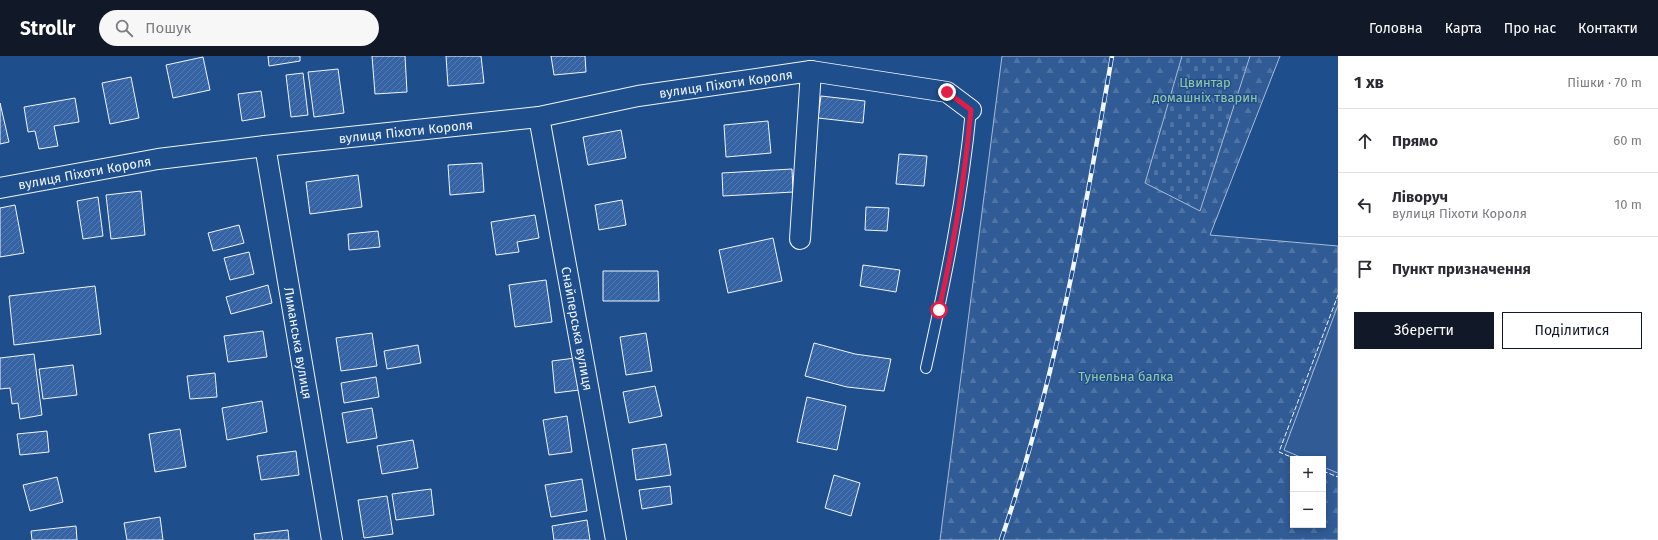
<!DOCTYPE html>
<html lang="uk">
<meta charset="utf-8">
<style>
:root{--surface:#fff;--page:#f7f7f7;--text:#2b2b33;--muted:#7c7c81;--line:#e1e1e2;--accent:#111827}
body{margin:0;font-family:"Fira Sans",sans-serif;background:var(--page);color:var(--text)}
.controls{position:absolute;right:12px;bottom:12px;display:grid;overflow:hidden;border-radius:0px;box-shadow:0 2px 6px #0003}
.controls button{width:36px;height:36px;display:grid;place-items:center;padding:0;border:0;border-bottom:1px solid var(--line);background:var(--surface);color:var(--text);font:20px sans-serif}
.stop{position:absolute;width:12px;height:12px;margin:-9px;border:3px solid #e11d48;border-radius:50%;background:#fff}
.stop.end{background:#e11d48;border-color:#fff;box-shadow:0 1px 4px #0008}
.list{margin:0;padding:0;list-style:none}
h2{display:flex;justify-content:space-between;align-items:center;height:52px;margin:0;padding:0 16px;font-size:17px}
h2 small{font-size:13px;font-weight:400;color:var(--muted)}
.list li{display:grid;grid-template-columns:26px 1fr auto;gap:12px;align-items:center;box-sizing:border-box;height:64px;padding:0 16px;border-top:1px solid var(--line)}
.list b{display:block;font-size:15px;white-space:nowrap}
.list p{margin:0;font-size:13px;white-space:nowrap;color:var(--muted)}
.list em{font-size:13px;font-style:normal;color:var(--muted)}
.actions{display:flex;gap:8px;padding:12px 16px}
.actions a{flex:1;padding:9px 0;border:1px solid var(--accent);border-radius:0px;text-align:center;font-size:14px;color:var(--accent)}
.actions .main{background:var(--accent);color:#fff}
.icon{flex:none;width:22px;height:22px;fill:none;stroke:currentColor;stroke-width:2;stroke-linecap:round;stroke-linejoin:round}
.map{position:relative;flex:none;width:1338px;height:484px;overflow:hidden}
header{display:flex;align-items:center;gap:24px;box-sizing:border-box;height:56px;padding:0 20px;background:var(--accent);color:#fff}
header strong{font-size:19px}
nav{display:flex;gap:22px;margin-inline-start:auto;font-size:14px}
.search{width:280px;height:36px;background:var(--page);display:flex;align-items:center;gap:10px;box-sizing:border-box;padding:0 14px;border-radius:22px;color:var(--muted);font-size:15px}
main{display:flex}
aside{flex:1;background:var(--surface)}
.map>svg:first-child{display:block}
.forest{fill:url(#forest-firs);stroke:#a8bbd7;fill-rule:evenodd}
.cemetery{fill:url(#cemetery-stones);stroke:#a8bbd7}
.built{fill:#305b95;stroke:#a8bbd7}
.building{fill:url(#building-hatch);stroke:#f2f6ff}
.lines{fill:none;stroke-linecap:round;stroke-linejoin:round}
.service-casing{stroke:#f2f6ff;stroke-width:12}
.minor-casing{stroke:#f2f6ff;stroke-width:22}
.service{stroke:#1f4e8c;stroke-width:10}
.minor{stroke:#1f4e8c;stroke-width:20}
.rail-casing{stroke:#f2f6ff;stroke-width:4.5}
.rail{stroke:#1f4e8c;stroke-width:3;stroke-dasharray:9;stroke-linecap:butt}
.fence{stroke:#f2f6ff;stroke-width:1;stroke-dasharray:5 2;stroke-linecap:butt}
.route{stroke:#e11d48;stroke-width:5}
.labels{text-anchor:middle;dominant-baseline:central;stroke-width:3;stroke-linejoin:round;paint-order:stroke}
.park-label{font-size:13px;fill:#97c8a6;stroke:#1f4e8c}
.street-label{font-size:13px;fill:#f2f6ff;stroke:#1f4e8c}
</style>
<header>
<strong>Strollr</strong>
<div class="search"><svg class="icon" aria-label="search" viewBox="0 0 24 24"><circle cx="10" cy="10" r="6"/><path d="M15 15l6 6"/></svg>Пошук</div>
<nav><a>Головна</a><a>Карта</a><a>Про нас</a><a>Контакти</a></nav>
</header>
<main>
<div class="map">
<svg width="1338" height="484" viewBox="0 0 1338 484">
<defs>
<pattern id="forest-firs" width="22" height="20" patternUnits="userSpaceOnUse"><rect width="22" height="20" fill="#305b95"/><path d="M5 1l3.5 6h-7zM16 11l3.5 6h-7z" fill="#4e73a5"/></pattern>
<pattern id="cemetery-stones" width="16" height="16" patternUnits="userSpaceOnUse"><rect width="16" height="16" fill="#305b95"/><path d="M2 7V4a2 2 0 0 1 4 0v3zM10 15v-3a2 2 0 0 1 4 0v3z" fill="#4e73a5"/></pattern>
<pattern id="building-hatch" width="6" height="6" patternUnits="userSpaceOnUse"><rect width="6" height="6" fill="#3563a3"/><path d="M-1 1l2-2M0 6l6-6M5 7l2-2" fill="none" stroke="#537ab1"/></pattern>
</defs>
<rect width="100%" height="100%" fill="#1f4e8c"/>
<path class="forest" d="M1002 0H1280L1210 179 1338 190V484H940ZM1293 403H1323V469H1293Z"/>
<polygon class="cemetery" points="1182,0 1250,0 1200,155 1145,127"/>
<polygon class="built" points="1338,249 1338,417 1323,411 1323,403 1305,403 1284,394"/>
<g class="building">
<polygon points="268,0 300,0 300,5 269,10"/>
<polygon points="372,0 405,0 407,36 375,38"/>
<polygon points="446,0 481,0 484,27 448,30"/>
<polygon points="551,0 585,0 586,16 554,19"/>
<polygon points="203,1 210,34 173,42 166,9"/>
<polygon points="338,13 344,57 314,61 308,16"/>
<polygon points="303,17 308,59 291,61 286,19"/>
<polygon points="131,21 139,62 110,68 102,27"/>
<polygon points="261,35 265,61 242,65 238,38"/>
<polygon points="821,40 865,45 863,67 818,62"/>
<polygon points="75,42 79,66 54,70 58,90 39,93 35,75 28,76 24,51"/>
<polygon points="0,47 9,86 0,88"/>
<polygon points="768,65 771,97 726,101 724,69"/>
<polygon points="621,74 626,102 588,109 583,81"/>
<polygon points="899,98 927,100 924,130 896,128"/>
<polygon points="482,107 484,136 450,139 448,109"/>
<polygon points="792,113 793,136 723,140 722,117"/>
<polygon points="358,119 362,151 310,158 306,126"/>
<polygon points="141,135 145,179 111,183 106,139"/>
<polygon points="98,141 103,180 83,183 77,145"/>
<polygon points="622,144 626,169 599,174 595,149"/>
<polygon points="15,149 24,197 0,201 0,152"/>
<polygon points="866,151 889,152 887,175 865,174"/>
<polygon points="535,159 539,182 517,186 519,196 496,199 491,166"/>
<polygon points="239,169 244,187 213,195 208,177"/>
<polygon points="378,175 380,191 349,194 348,178"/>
<polygon points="773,182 782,225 728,237 719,194"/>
<polygon points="249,196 254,218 230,224 224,202"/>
<polygon points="863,209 900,214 896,236 860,230"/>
<polygon points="603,215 658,215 659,245 603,245"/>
<polygon points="546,224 552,266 515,271 509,229"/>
<polygon points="268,229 272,247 231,258 226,241"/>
<polygon points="95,230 101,278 14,289 9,240"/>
<polygon points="263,275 267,301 228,306 224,280"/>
<polygon points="372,277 377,310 341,315 336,282"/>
<polygon points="646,277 652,315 626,319 620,281"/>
<polygon points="814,287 855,298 891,303 884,335 847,331 805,320"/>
<polygon points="418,289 421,307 387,313 384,295"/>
<polygon points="34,298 42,359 20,363 18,347 12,348 10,332 0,333 0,302"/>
<polygon points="575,302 579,334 555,337 552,305"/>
<polygon points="73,309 77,339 43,343 39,313"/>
<polygon points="215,317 217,341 190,343 187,320"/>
<polygon points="376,321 379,341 344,347 341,327"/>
<polygon points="655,330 662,360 629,367 623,336"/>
<polygon points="807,341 846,350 837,394 797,386"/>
<polygon points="262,345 267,376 227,384 222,352"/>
<polygon points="372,352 377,382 347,387 342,357"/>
<polygon points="567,360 572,396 549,399 543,364"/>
<polygon points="180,373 186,411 155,416 149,378"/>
<polygon points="47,375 49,396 20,399 17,378"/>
<polygon points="413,384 418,412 382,418 377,390"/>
<polygon points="666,388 671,419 636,424 632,393"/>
<polygon points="296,395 299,419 261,424 257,400"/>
<polygon points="834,419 860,427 851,460 825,452"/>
<polygon points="57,421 63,446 30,455 23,429"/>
<polygon points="582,423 587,455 551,461 545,429"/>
<polygon points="670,430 672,448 642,453 639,434"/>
<polygon points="431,433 434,459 396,464 392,438"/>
<polygon points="387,440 393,478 364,482 358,444"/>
<polygon points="160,461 163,484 127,484 124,467"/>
<polygon points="587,464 590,484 554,484 552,470"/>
<polygon points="76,470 77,484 32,484 31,475"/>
<polygon points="288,474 289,484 255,484 254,478"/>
</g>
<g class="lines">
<defs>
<path id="service" d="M926 312C945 227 963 141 971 54"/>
<g id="minor">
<path id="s1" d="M539 61 616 484"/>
<path id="s2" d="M265 90 332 484"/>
<path id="s3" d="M0 132 158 103 265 90 539 61 638 40 811 15 947 36 971 54"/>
<polyline points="800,183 811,15"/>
</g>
</defs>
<use href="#service" class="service-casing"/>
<use href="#minor" class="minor-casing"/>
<use href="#service" class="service"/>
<use href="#minor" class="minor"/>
<defs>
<path id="rail" d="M1001 484C1055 327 1084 163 1112 0"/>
</defs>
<use href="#rail" class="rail-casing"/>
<use href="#rail" class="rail"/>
<g class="fence">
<polyline points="1296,403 1279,396 1338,239"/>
<polyline points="1323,415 1338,421"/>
</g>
</g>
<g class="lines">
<path class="route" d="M939 254C954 188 965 121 971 54L947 36"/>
</g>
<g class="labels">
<g class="park-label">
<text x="1205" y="26">Цвинтар<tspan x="1205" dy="15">домашніх тварин</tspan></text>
<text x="1126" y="320">Тунельна балка</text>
</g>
<g class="street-label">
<text stroke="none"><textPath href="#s3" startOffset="734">вулиця Піхоти Короля</textPath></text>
<text stroke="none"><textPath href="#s3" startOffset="410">вулиця Піхоти Короля</textPath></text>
<text stroke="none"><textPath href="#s3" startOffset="86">вулиця Піхоти Короля</textPath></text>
<text stroke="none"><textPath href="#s1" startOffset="215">Снайперська вулиця</textPath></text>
<text stroke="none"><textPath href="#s2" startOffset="200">Лиманська вулиця</textPath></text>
</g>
</g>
</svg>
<div class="controls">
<button>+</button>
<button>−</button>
</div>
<div class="stop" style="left:939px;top:254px"></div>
<div class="stop end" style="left:947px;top:36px"></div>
</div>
<aside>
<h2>1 хв<small>Пішки · 70 m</small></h2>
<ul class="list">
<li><svg class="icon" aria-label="ahead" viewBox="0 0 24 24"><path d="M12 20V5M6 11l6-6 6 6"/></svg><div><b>Прямо</b></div><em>60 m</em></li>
<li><svg class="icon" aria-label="left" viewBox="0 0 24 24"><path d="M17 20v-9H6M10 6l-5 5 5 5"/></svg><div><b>Ліворуч</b><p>вулиця Піхоти Короля</p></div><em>10 m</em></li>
<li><svg class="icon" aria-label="arrive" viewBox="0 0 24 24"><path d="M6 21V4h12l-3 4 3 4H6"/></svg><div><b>Пункт призначення</b></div></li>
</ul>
<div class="actions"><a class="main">Зберегти</a><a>Поділитися</a></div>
</aside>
</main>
